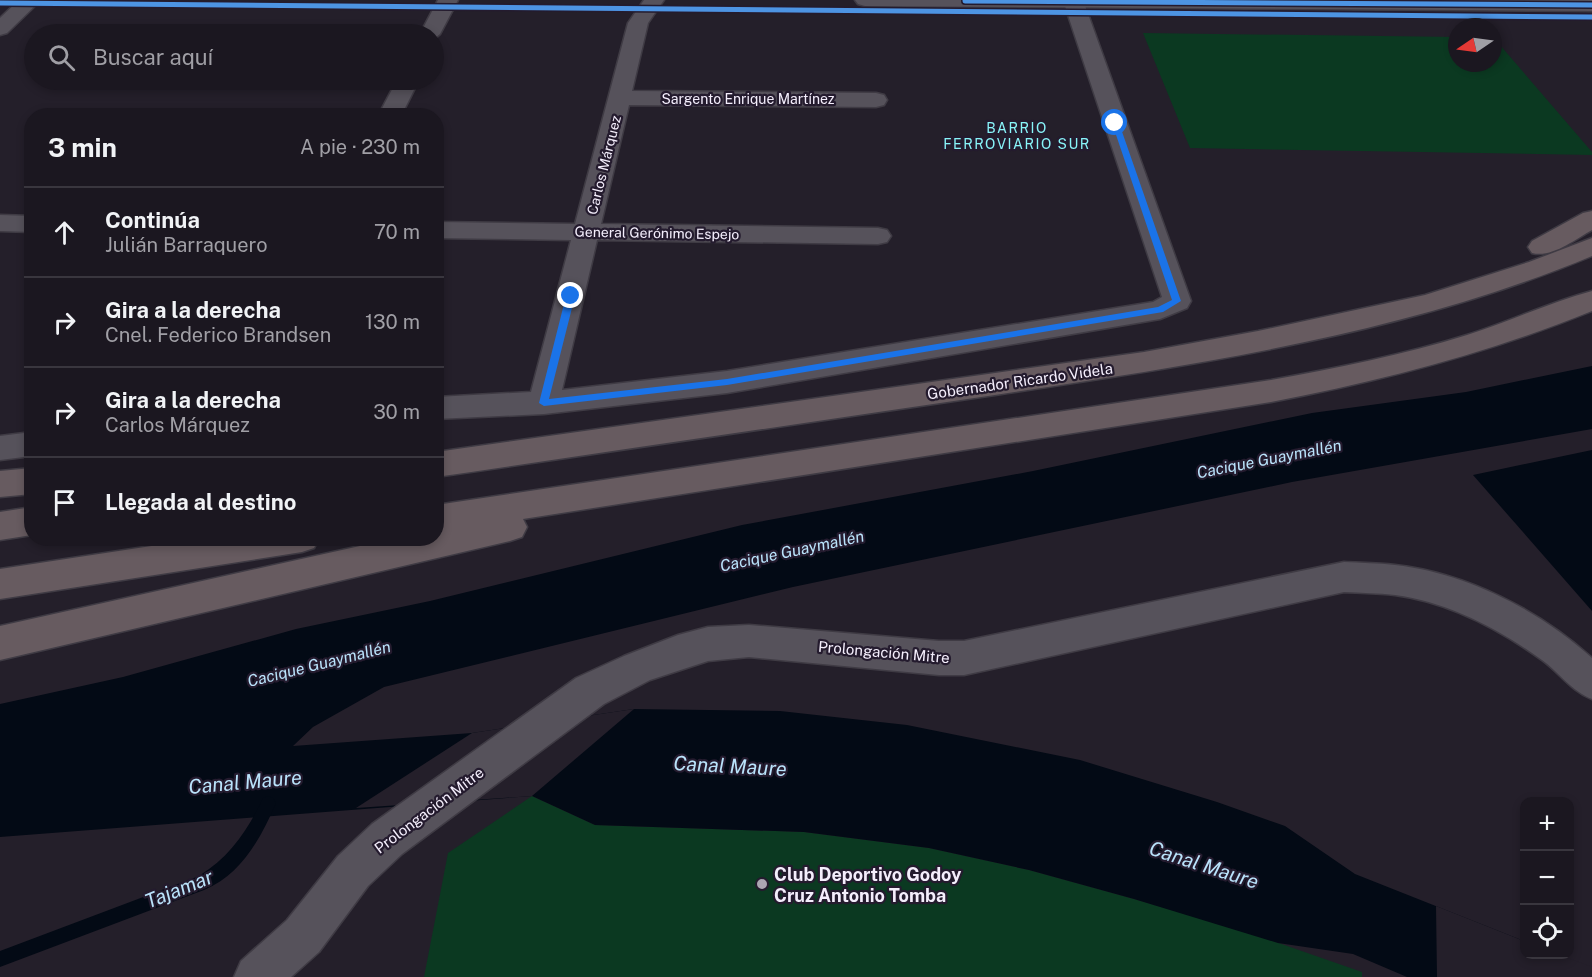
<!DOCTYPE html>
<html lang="es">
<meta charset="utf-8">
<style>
:root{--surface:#1b1720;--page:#28242d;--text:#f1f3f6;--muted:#a09fa5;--line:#39363e}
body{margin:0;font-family:"Public Sans",sans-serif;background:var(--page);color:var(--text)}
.controls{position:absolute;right:18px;bottom:18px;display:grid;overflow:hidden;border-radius:12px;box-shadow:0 3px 9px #0003}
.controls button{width:54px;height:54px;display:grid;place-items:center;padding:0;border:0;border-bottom:2px solid var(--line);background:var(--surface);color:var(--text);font:30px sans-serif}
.compass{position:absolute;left:1448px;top:18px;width:54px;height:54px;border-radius:50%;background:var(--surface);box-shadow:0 3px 9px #0003;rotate:257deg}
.stop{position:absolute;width:18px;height:18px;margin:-14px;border:4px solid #1a73e8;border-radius:50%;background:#fff}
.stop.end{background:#1a73e8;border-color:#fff;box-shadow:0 2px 6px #0008}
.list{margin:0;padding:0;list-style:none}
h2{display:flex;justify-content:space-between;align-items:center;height:78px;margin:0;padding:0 24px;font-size:26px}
h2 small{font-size:20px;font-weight:400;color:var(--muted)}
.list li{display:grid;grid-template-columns:39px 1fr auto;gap:18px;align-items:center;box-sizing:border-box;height:90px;padding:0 24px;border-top:2px solid var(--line)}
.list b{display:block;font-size:22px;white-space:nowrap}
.list p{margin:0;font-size:20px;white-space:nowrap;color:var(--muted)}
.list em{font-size:20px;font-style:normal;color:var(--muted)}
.icon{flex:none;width:33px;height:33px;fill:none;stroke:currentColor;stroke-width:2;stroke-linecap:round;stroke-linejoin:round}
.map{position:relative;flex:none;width:1592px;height:977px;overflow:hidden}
.search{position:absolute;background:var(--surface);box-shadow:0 3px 9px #0003;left:24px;top:24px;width:420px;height:66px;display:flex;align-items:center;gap:15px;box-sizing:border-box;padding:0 21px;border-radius:33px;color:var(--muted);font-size:22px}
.panel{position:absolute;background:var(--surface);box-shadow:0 3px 9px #0003;left:24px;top:108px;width:420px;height:438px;border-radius:24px}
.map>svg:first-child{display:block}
.green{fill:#0b3921}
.water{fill:#030a15}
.pier{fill:#241f2a}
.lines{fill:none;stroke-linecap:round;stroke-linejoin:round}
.stream{fill:#030a15;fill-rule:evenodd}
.minor-casing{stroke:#3f3b44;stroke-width:3}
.tertiary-casing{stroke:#3f3b44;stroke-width:3}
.motorway-casing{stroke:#3f3b44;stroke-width:3}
.minor{fill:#56525b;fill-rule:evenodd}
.tertiary{fill:#56525b;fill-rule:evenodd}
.motorway{fill:#675b60;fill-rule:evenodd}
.cycleway-casing{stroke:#241b2e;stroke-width:8}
.cycleway{stroke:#4d94e3;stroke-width:5}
.route{fill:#1a73e8}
.poi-dot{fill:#aba6b2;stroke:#241b2e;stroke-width:2}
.labels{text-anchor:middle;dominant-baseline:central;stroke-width:4.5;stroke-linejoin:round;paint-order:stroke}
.far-street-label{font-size:14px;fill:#f4eefc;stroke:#241b2e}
.far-neighbourhood-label{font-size:14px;letter-spacing:1.5px;fill:#89f5f9;stroke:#241b2e}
.street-label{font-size:15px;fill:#f4eefc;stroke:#241b2e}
.water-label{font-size:16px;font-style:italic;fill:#bae3fb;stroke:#241b2e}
.near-poi-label{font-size:18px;font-weight:bold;fill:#f4eefc;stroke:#241b2e;text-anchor:start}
.near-water-label{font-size:20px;font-style:italic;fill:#bae3fb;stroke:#241b2e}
</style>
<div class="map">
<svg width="1592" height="977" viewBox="0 0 1592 977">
<rect width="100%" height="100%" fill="#241f2a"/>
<g class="green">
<polygon points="1143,33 1457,37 1457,63 1493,63 1494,38 1592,152 1592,155 1190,148"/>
<polygon points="532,796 595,825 804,832 929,848 1029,870 1134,899 1244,931 1362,972 1362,977 424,977 448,853"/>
</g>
<g class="water">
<polygon points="1592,366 1592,429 1292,482 793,587 384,687 313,727 293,746 472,733 634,709 780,711 907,725 1080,760 1217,802 1285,826 1355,874 1524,941 1524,954 1592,977 1407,977 1353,954 1278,943 1134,899 1029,870 929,848 804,832 595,825 532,796 0,837 0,704 123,677 296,629 430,601 742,525 1033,471 1312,413 1466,392"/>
<polygon points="1592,450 1592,611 1473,475"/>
</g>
<g class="pier">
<polygon points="634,709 532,796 356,808 472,733"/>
<polygon points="1436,906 1524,941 1524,954 1560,955 1592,967 1592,977 1437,977"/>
</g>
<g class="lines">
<path class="stream" d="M268 796 273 798 276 803C261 838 241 875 204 890L0 967V951L199 876C230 857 248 830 263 798Z"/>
<defs>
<g id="minor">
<polygon points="438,0 458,0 440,34 434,39 434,34 420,34"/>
<polygon points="644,0 664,0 648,23 632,91 876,93 884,95 887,100 884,105 876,107 629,105 601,224 878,228 887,230 891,236 887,242 878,244 597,240 562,390 727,371 1153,302 1162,297 1063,0 1083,0 1191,301 1187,308 1160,319 727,393 544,414 436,419 436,397 531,392 571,240 436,238 436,222 575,224 628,23"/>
<polygon points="397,80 419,80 401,116 378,116"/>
<polygon points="0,215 32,216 32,232 0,231"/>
<polygon points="32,432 32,456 0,460 0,436"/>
<path d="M1344 562C1361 563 1378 563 1395 565 1466 573 1539 610 1592 658V699C1571 691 1560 673 1542 660 1499 629 1448 602 1395 595 1378 593 1361 593 1344 592L964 675H939L749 657 708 661 650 680 604 704 402 854 368 886 319 952 291 977H234L241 961 287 920 338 856 372 824 576 678 624 656 678 635 708 627 749 625 939 641H964Z"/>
</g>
<g id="tertiary">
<polygon points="19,0 41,0 7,33 0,35 0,18"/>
<polygon points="855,0 1592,0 1592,11 865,6 858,4"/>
</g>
<g id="motorway">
<path d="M1592 211V230C1574 240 1552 258 1532 253L1528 247 1532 241 1583 213Z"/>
<path d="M1592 238V256C1400 336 1192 365 988 396 804 423 620 450 436 477V452L1144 352 1258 331 1425 295 1529 262Z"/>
<path d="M1592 291V311C1488 353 1381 381 1271 402L523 519 527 527 522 537 510 541 0 660V626L396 538H436V505L1271 380C1337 368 1403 355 1467 335 1509 322 1550 302 1592 291Z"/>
<polygon points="32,468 32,494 0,497 0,471"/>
<polygon points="32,507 32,535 0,540 0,512"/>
<polygon points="204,538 319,538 314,548 302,552 0,599 0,569"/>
</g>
</defs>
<use href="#minor" class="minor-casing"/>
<use href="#tertiary" class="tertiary-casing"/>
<use href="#motorway" class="motorway-casing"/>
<use href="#minor" class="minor"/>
<use href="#tertiary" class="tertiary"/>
<use href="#motorway" class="motorway"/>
<defs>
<g id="cycleway">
<polyline points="965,1 1592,5"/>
<polyline points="0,3 1592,17"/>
</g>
</defs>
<use href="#cycleway" class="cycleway-casing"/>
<use href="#cycleway" class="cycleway"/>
</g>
<polygon class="route" points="1115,121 1119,123 1181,301 1163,312 727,385 544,406 539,403 566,296 571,294 575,296 549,399 727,379 1158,307 1172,300 1112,123"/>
<circle class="poi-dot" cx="762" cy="884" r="6"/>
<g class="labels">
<g class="far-street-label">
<text x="748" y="99">Sargento Enrique Martínez</text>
<text transform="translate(604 165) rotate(-76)">Carlos Márquez</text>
<text transform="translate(657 233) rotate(1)">General Gerónimo Espejo</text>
</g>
<g class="far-neighbourhood-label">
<text x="1017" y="128">BARRIO<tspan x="1017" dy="16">FERROVIARIO SUR</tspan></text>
</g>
<g class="street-label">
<text transform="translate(1020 381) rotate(-8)">Gobernador Ricardo Videla</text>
<text transform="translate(884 652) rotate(5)">Prolongación Mitre</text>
<text transform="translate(429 810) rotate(-37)">Prolongación Mitre</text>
</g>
<g class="water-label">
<text transform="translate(1269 459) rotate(-11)">Cacique Guaymallén</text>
<text transform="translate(792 551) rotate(-12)">Cacique Guaymallén</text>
<text transform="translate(319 664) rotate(-14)">Cacique Guaymallén</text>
</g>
<g class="near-poi-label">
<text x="774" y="874">Club Deportivo Godoy<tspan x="774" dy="21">Cruz Antonio Tomba</tspan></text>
</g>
<g class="near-water-label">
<text transform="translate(730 766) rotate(3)">Canal Maure</text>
<text transform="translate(245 782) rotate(-5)">Canal Maure</text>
<text transform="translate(1204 865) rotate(18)">Canal Maure</text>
<text transform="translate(179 889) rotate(-22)">Tajamar</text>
</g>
</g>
</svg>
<div class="controls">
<button>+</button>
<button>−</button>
<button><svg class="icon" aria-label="locate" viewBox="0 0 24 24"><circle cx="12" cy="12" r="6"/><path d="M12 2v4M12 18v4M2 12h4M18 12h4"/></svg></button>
</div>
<svg class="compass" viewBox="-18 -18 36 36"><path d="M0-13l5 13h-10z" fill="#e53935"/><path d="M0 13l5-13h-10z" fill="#a09fa5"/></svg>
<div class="stop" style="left:1115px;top:123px"></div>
<div class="stop end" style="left:571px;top:296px"></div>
<div class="search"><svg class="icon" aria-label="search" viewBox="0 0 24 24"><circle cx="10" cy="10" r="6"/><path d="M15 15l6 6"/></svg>Buscar aquí</div>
<section class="panel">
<h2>3 min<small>A pie · 230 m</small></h2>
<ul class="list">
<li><svg class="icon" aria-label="ahead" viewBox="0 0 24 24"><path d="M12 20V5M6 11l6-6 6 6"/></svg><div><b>Continúa</b><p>Julián Barraquero</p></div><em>70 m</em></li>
<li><svg class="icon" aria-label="right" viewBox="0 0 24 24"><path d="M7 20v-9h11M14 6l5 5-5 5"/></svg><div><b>Gira a la derecha</b><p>Cnel. Federico Brandsen</p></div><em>130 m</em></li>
<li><svg class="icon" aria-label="right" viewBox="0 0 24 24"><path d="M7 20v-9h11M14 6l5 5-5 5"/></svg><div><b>Gira a la derecha</b><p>Carlos Márquez</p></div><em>30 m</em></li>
<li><svg class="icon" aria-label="arrive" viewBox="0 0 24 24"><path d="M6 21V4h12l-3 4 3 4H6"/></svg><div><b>Llegada al destino</b></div></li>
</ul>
</section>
</div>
